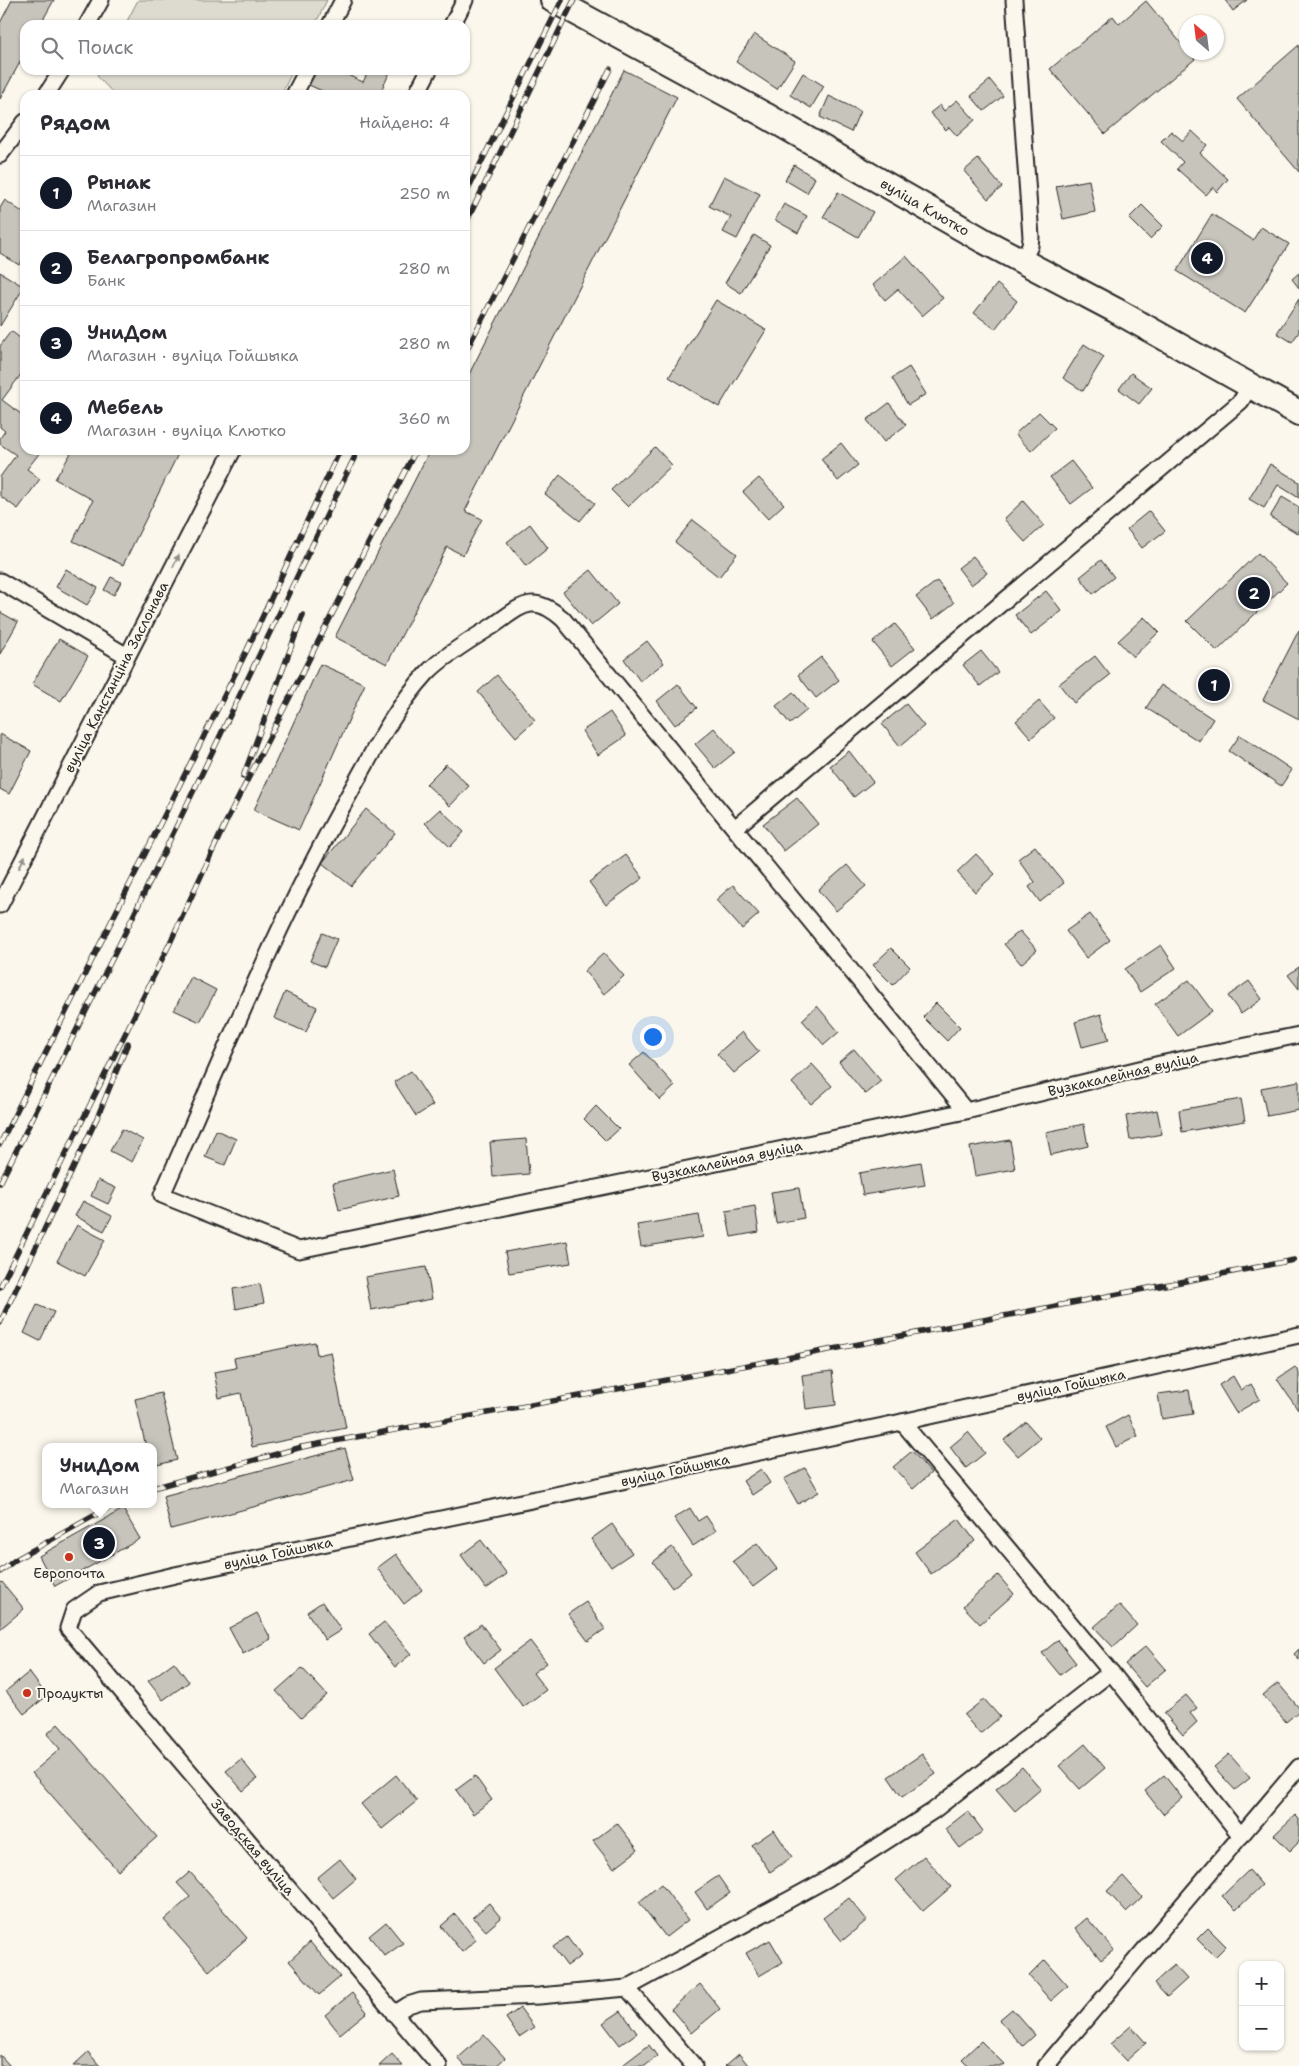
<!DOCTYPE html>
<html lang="ru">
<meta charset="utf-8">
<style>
:root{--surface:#fff;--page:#f2f2f3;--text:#2b2b33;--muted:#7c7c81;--line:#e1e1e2;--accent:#111827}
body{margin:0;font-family:"Shantell Sans",sans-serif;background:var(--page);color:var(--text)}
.controls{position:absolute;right:15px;bottom:15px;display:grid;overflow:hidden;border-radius:10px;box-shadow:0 1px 4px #0004}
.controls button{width:45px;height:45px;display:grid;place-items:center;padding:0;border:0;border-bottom:1px solid var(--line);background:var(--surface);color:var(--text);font:25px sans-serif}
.compass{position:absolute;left:1179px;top:15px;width:45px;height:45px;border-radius:50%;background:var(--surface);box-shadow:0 1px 4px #0004;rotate:332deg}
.you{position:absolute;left:652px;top:1036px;width:18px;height:18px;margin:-12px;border:4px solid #fff;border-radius:50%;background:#1a73e8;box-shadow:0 0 0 8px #1a73e833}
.badge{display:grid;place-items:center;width:32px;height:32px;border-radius:50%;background:var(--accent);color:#fff;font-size:16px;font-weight:700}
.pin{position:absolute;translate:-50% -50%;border:2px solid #fff;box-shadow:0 1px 5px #0006}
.popup{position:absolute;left:42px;top:1443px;width:115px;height:65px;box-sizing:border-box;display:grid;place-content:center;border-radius:10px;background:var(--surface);filter:drop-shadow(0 1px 4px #0005);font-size:16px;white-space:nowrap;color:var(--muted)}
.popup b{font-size:19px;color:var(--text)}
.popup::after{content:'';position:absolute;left:50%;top:100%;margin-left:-10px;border:10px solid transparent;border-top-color:var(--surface)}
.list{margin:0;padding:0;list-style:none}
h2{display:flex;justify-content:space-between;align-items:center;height:65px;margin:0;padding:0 20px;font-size:21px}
h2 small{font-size:16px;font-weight:400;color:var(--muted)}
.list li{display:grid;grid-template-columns:32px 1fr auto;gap:15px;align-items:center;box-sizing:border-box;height:75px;padding:0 20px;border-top:1px solid var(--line)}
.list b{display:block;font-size:19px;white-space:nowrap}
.list p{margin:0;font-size:16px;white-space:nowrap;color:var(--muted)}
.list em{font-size:16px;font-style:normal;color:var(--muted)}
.icon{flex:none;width:28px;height:28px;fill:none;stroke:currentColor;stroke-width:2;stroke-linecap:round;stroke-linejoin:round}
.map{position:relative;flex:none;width:1299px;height:2066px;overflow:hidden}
.search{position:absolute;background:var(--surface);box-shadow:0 1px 4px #0004;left:20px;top:20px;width:450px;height:55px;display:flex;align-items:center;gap:12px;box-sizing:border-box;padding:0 18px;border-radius:15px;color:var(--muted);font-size:19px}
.panel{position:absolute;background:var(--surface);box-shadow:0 1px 4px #0004;left:20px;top:90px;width:450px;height:365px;border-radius:15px}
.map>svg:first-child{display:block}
.green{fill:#dddad0;stroke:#84827e}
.building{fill:#c7c4bc;stroke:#2b2b2b}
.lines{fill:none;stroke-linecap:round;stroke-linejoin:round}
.minor-casing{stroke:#2b2b2b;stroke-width:19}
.primary-casing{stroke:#2b2b2b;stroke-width:28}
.minor{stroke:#fbf7ec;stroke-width:15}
.primary{stroke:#fbf7ec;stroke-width:24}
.rail-casing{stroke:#2b2b2b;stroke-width:5.5}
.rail{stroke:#fbf7ec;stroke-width:4;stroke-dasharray:11;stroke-linecap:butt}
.oneway{fill:#93918c}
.poi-dot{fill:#c8321e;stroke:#fbf7ec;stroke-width:2}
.labels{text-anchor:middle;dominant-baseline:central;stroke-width:4;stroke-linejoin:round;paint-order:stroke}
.street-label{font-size:14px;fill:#2b2b2b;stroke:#fbf7ec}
.poi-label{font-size:14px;fill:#2b2b2b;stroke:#fbf7ec}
</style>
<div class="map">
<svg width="1299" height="2066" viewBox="0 0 1299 2066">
<rect width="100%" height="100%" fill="#fbf7ec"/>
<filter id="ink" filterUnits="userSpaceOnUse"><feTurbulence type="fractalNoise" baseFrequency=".02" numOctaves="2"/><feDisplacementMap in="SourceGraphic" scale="10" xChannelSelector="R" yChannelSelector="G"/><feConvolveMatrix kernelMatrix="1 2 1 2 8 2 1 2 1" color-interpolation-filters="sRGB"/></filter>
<g filter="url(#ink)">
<g class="green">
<polygon points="138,0 327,0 315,25 125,25"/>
<polygon points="100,70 293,70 281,95 115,95 97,76"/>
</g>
<g class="building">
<polygon points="12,0 54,0 40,25 25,25 25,53 0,99 0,23"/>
<polygon points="1225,0 1247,0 1233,11"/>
<polygon points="1146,1 1186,49 1186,52 1190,52 1195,59 1105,134 1050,69 1113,16 1119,24"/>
<polygon points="754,34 795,61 777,89 736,62"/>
<polygon points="1299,45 1299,172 1237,99"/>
<polygon points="315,70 337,70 363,82 369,70 391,70 379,95 331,95 309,85"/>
<polygon points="624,70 677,97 465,511 482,519 463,555 447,547 387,664 335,637 430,450 465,450 465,382"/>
<polygon points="803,73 824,86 811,108 790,95"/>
<polygon points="990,80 1003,96 984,111 971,96"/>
<polygon points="829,96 860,111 851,132 820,117"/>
<polygon points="957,100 975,120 957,136 949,127 946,130 930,113 940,105 944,111"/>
<polygon points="1171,131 1183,141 1192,131 1207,145 1200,153 1228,179 1217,192 1213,187 1206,195 1177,169 1183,162 1161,141"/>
<polygon points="978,159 1002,187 988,199 964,171"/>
<polygon points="794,165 815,178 807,193 785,180"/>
<polygon points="724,176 760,194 737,239 723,232 731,217 709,206"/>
<polygon points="1089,180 1095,212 1063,219 1056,186"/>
<polygon points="838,192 873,212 858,237 823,217"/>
<polygon points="5,200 25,214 25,257 19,265 0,253 0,208"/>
<polygon points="784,204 807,216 798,233 775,220"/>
<polygon points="1142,205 1163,226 1150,239 1129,218"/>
<polygon points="1212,214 1253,240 1261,227 1289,244 1245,313 1177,271"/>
<polygon points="754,235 770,245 741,293 725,283"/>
<polygon points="906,256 943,298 922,316 898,289 885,300 873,285"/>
<polygon points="0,272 24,287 0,326"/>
<polygon points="1299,273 1299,288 1292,279"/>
<polygon points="997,284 1017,301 995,329 974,313"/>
<polygon points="1299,299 1299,332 1292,342 1277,333"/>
<polygon points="716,300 766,330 719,407 669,377"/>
<polygon points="11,331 25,342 25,369 2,400 25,417 25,450 42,450 27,469 40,479 18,509 0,496 0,477 16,455 0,444 0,438 5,431 0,427 0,346"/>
<polygon points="1084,344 1104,357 1083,391 1063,378"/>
<polygon points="909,367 926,394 908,405 892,378"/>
<polygon points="1131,373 1152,388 1139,404 1119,389"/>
<polygon points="889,403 906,425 884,442 867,420"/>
<polygon points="1039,412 1055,428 1031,451 1015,434"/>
<polygon points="841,443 858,465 838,481 821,459"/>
<polygon points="655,447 672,465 628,507 611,490"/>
<polygon points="73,450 180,450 123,565 73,541 93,500 55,479"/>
<polygon points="1071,461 1092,488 1071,504 1050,477"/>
<polygon points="1270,464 1299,482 1299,498 1278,485 1264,508 1249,499"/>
<polygon points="560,475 595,503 580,521 545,494"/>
<polygon points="759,478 784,504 768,519 743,492"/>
<polygon points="1282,497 1299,507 1299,534 1270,517"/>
<polygon points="1023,501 1044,525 1025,542 1004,519"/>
<polygon points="1149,511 1165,531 1142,548 1127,529"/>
<polygon points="693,520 737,554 719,577 675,542"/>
<polygon points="530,524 548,548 526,566 507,542"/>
<polygon points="1258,553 1287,583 1217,651 1187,621"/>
<polygon points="973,556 987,573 971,585 958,568"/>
<polygon points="1101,560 1114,577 1093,594 1080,577"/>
<polygon points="66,569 98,588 87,605 56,587"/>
<polygon points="591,570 618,604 591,626 563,592"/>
<polygon points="111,577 121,582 114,595 104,590"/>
<polygon points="937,581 954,603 933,619 916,597"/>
<polygon points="1046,591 1062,611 1031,635 1015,615"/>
<polygon points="0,612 18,622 0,654"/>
<polygon points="1144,617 1159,632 1133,657 1118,641"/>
<polygon points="895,624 915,648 892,666 873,642"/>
<polygon points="1299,630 1299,719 1263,700"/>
<polygon points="59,639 88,656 61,701 32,684"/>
<polygon points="647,641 664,663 640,681 624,659"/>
<polygon points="981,651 998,672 980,686 963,665"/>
<polygon points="1095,656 1110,675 1074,703 1059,684"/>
<polygon points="821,657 839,680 816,698 798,675"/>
<polygon points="320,664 365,684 299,830 254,810"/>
<polygon points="497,675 535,720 516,737 478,692"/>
<polygon points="678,684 697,708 675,725 657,701"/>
<polygon points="1161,685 1213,719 1199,741 1146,708"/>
<polygon points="793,692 807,710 790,724 776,706"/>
<polygon points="1039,701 1054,718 1031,738 1016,721"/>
<polygon points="906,704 924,726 900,746 882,724"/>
<polygon points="610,712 626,736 598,755 582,731"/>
<polygon points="714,728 735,752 715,768 695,744"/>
<polygon points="0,734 31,751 9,794 0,789"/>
<polygon points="1240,735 1292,770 1281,786 1229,751"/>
<polygon points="849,751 873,782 854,797 830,766"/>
<polygon points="446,764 469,786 450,806 426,784"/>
<polygon points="797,798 818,824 784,851 763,824"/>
<polygon points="366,809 395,833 351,886 322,863"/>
<polygon points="440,809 464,832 450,847 425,823"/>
<polygon points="1035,846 1064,883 1040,902 1029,887 1035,882 1018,859"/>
<polygon points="976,854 995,874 975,892 957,872"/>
<polygon points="626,855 643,878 606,905 589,882"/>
<polygon points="847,865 866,886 836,911 818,890"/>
<polygon points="733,885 759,914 742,929 716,900"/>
<polygon points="1090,914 1110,940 1086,958 1066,931"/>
<polygon points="1020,931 1037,950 1021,964 1004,944"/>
<polygon points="322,933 337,939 325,967 310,961"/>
<polygon points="1161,945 1176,968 1140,992 1125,969"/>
<polygon points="891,948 910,967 893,985 873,965"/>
<polygon points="604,953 624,976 604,994 584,971"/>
<polygon points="1299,967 1299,989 1288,975"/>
<polygon points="191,977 216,990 200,1022 174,1010"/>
<polygon points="1189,980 1212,1011 1178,1036 1155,1004"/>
<polygon points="1249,981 1262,999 1241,1014 1228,996"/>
<polygon points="285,992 317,1007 306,1032 274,1018"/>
<polygon points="936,1003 960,1027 947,1041 923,1017"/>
<polygon points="817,1006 839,1032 824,1045 802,1020"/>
<polygon points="1101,1014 1109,1040 1082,1047 1075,1022"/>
<polygon points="742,1032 759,1052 734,1073 717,1054"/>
<polygon points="854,1049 881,1081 865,1094 839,1062"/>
<polygon points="644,1052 675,1086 660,1100 629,1065"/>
<polygon points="812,1064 832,1086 811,1104 792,1083"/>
<polygon points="411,1071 433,1105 416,1116 394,1082"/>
<polygon points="1299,1081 1299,1110 1267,1116 1261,1088"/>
<polygon points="1241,1099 1245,1121 1182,1132 1179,1110"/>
<polygon points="596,1106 619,1129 606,1141 584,1119"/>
<polygon points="1157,1110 1162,1134 1130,1140 1126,1116"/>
<polygon points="1084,1124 1088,1146 1051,1155 1046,1132"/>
<polygon points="122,1129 143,1140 132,1162 110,1151"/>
<polygon points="216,1130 236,1139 225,1165 205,1157"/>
<polygon points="526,1139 529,1174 493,1177 490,1142"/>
<polygon points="1010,1140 1015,1169 975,1176 970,1147"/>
<polygon points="921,1162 925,1185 863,1195 859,1173"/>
<polygon points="393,1169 399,1196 339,1210 333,1183"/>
<polygon points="98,1180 116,1188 108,1204 91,1196"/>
<polygon points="799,1188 804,1218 776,1223 771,1192"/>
<polygon points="83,1201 112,1216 104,1231 75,1216"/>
<polygon points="755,1206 759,1232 731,1237 726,1211"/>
<polygon points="699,1215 703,1237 641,1247 637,1225"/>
<polygon points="77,1225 105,1240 85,1276 57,1261"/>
<polygon points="567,1241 571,1263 509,1273 505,1252"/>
<polygon points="426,1267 432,1299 371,1310 365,1277"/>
<polygon points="260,1284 264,1303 236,1309 233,1289"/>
<polygon points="37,1305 54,1312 40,1341 24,1333"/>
<polygon points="315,1342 317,1355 331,1352 346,1428 252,1447 241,1393 219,1398 214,1372 236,1368 234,1358"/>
<polygon points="1295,1367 1299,1373 1298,1410 1277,1379"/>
<polygon points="832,1371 836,1405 806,1409 802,1375"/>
<polygon points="1233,1376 1241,1390 1251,1384 1260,1399 1236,1413 1219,1385"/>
<polygon points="1189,1390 1193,1414 1162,1419 1158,1394"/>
<polygon points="161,1393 177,1460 153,1466 153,1447 146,1447 135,1399"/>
<polygon points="1128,1415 1138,1436 1116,1447 1106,1427"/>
<polygon points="1026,1422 1040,1438 1018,1456 1004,1440"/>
<polygon points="968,1432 985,1453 966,1468 950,1447"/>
<polygon points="345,1448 354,1480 171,1529 163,1496"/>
<polygon points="912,1451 931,1473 913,1489 893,1467"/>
<polygon points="805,1468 819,1492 798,1504 784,1479"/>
<polygon points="761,1469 770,1483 752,1495 743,1481"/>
<polygon points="690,1508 698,1521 706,1516 716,1531 693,1546 674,1518"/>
<polygon points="123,1509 140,1539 55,1586 39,1556"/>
<polygon points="959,1519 975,1541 931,1574 915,1552"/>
<polygon points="612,1524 632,1553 611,1567 591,1539"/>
<polygon points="481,1540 507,1574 486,1589 461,1555"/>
<polygon points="757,1543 777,1569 753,1587 733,1561"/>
<polygon points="672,1547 691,1573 672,1588 653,1562"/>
<polygon points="396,1554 422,1590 404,1604 377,1568"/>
<polygon points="998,1575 1014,1594 980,1624 963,1606"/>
<polygon points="2,1582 24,1609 0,1629 0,1583"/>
<polygon points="322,1602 341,1630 325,1640 307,1612"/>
<polygon points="586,1602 605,1629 588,1641 568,1614"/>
<polygon points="1119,1605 1137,1625 1113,1647 1094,1627"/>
<polygon points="257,1613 271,1639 243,1654 229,1628"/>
<polygon points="384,1622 411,1654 395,1667 369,1634"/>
<polygon points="481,1624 501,1650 484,1663 464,1637"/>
<polygon points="1058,1640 1076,1663 1060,1675 1042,1653"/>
<polygon points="530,1641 547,1663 533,1673 546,1690 523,1707 494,1668"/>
<polygon points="1146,1646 1166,1669 1145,1687 1125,1664"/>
<polygon points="1299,1649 1299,1660 1294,1654"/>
<polygon points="174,1662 189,1682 163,1700 148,1681"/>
<polygon points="302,1668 327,1695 301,1718 276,1691"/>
<polygon points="29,1672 47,1696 24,1714 6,1691"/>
<polygon points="1278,1683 1299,1708 1299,1711 1286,1722 1263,1695"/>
<polygon points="1186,1695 1197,1708 1190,1713 1197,1722 1183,1735 1164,1713"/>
<polygon points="984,1699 1000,1717 980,1734 964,1715"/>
<polygon points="58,1724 157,1837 118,1871 32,1773 60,1749 47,1734"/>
<polygon points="1085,1744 1105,1768 1080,1789 1059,1766"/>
<polygon points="922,1754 936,1774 902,1797 888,1777"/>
<polygon points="1229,1754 1250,1778 1235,1790 1214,1767"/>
<polygon points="241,1759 257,1779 243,1791 226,1771"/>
<polygon points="1022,1767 1041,1789 1015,1811 996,1789"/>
<polygon points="396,1775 417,1801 382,1829 361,1804"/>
<polygon points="1164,1775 1182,1798 1163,1814 1145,1791"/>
<polygon points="475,1776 492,1800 473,1814 456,1790"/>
<polygon points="968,1811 983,1831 960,1848 945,1829"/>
<polygon points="1295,1815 1299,1819 1299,1842 1290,1851 1274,1835"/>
<polygon points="617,1823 638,1850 614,1868 593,1841"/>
<polygon points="774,1830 792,1857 770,1872 752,1845"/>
<polygon points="924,1856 951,1887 923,1911 896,1880"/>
<polygon points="340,1859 356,1879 333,1898 317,1878"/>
<polygon points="1249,1870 1262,1885 1236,1910 1222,1896"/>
<polygon points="190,1872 247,1938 209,1971 164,1920 190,1897 177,1883"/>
<polygon points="718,1876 730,1893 707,1909 695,1892"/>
<polygon points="1123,1876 1142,1897 1126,1912 1107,1891"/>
<polygon points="661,1884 688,1920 666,1937 639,1902"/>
<polygon points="849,1898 867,1920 842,1941 823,1918"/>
<polygon points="489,1903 501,1918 486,1931 473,1917"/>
<polygon points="455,1914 476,1940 462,1952 441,1926"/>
<polygon points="1087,1918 1114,1950 1101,1960 1075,1928"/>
<polygon points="386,1922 403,1943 385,1956 369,1936"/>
<polygon points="1208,1928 1226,1946 1215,1957 1197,1939"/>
<polygon points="567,1937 581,1956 567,1966 553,1947"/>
<polygon points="770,1940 783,1962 759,1976 746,1953"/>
<polygon points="310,1942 340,1977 319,1995 289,1961"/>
<polygon points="1045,1960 1068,1986 1051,2001 1029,1976"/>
<polygon points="1174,1965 1187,1979 1167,1997 1154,1983"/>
<polygon points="700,1984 720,2009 691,2033 671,2009"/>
<polygon points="352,1993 367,2012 340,2034 325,2015"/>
<polygon points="520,2008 534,2027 519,2037 506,2018"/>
<polygon points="1012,2009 1035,2035 1023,2046 999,2020"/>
<polygon points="621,2011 637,2033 620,2045 603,2023"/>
<polygon points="1131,2026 1146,2043 1126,2061 1110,2044"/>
<polygon points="484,2035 505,2058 496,2066 465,2066 458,2058"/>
<polygon points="981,2041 1005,2065 1004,2066 969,2066 962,2059"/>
<polygon points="649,2045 657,2056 645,2066 625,2066 624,2064"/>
<polygon points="88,2052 100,2066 73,2066"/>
<polygon points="392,2054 403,2066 379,2066"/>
<polygon points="739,2054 749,2066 725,2066"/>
<polygon points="0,2055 10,2066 0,2066"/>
</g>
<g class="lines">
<defs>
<g id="minor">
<polyline points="1014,0 1031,237 1030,246 1022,262"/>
<polyline points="87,25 101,0"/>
<polyline points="330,25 343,0"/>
<polyline points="452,25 465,0"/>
<polyline points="46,95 62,70"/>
<polyline points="294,95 307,70"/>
<polyline points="416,95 429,70"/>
<polyline points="0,155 25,122"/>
<polyline points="0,581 127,656"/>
<polyline points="735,828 1233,408 1241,401 1250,386"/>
<polyline points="0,905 233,450"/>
<path d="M966 1111 563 619C531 591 521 607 491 627 473 638 440 659 427 673 395 708 374 750 351 791 278 920 222 1059 162 1195L299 1250 966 1111 1160 1064 1299 1035"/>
<polyline points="902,1422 1111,1672 1241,1836"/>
<polyline points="627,1988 694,2066"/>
<polyline points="394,2014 408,2005 421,2001 539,1996 627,1988 827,1879 933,1811 1111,1672"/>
<polyline points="439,2066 68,1628 74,1610 99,1593 175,1575 902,1422 1299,1335"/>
<polyline points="1046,2066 1299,1767"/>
</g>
<polyline id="primary" points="553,0 765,115 984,241 1115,310 1299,413"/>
</defs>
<use href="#minor" class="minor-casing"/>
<use href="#primary" class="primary-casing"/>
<use href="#minor" class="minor"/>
<use href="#primary" class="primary"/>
<defs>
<g id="rail">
<polyline points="465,195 562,0"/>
<polyline points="465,225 574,0"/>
<polyline points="465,353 610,69"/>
<polyline points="243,777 303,615"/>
<polyline points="0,1144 247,650 340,450"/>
<polyline points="0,1183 123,937 358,450"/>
<polyline points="0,1287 169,945 226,822 416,450"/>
<polyline points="0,1323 97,1118 128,1043"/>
<polyline points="153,1488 302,1447 792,1357 1294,1260"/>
<polyline points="0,1572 15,1560 115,1504"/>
</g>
</defs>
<use href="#rail" class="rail-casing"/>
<use href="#rail" class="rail"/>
</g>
<defs><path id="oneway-solid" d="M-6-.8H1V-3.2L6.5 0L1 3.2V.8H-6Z" transform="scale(1.25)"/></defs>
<g class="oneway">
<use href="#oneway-solid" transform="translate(176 561) rotate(-63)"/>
<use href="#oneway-solid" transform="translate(22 862) rotate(-63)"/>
</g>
</g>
<g class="poi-dot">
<circle cx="69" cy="1557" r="5"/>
<circle cx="27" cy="1693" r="5"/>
</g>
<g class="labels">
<g class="street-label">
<text transform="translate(925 207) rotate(30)">вуліца Клютко</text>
<text transform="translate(116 677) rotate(-63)">вуліца Канстанціна Заслонава</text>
<text transform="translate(1123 1074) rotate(-13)">Вузкакалейная вуліца</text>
<text transform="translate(727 1161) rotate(-12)">Вузкакалейная вуліца</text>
<text transform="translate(1071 1385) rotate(-12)">вуліца Гойшыка</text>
<text transform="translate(675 1470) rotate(-12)">вуліца Гойшыка</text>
<text transform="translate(278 1553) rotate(-12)">вуліца Гойшыка</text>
<text transform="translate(253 1847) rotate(50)">Заводская вуліца</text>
</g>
<g class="poi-label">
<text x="69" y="1573">Европочта</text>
<text x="37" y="1693" text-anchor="start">Продукты</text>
</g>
</g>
</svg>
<div class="controls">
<button>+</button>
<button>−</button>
</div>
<svg class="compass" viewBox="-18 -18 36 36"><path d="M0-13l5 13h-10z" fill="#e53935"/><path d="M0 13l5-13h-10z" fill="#7c7c81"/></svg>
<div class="you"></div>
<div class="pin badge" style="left:1214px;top:685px">1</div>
<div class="pin badge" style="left:1254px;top:593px">2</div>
<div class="pin badge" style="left:99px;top:1543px">3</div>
<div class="popup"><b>УниДом</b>Магазин</div>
<div class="pin badge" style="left:1207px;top:258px">4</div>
<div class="search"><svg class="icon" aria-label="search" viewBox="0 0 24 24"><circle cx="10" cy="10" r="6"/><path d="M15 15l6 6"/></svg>Поиск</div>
<section class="panel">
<h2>Рядом<small>Найдено: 4</small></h2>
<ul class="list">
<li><span class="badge">1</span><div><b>Рынак</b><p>Магазин</p></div><em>250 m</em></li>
<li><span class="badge">2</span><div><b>Белагропромбанк</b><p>Банк</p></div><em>280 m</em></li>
<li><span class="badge">3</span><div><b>УниДом</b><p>Магазин · вуліца Гойшыка</p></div><em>280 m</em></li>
<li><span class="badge">4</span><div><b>Мебель</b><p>Магазин · вуліца Клютко</p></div><em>360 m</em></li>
</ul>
</section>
</div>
